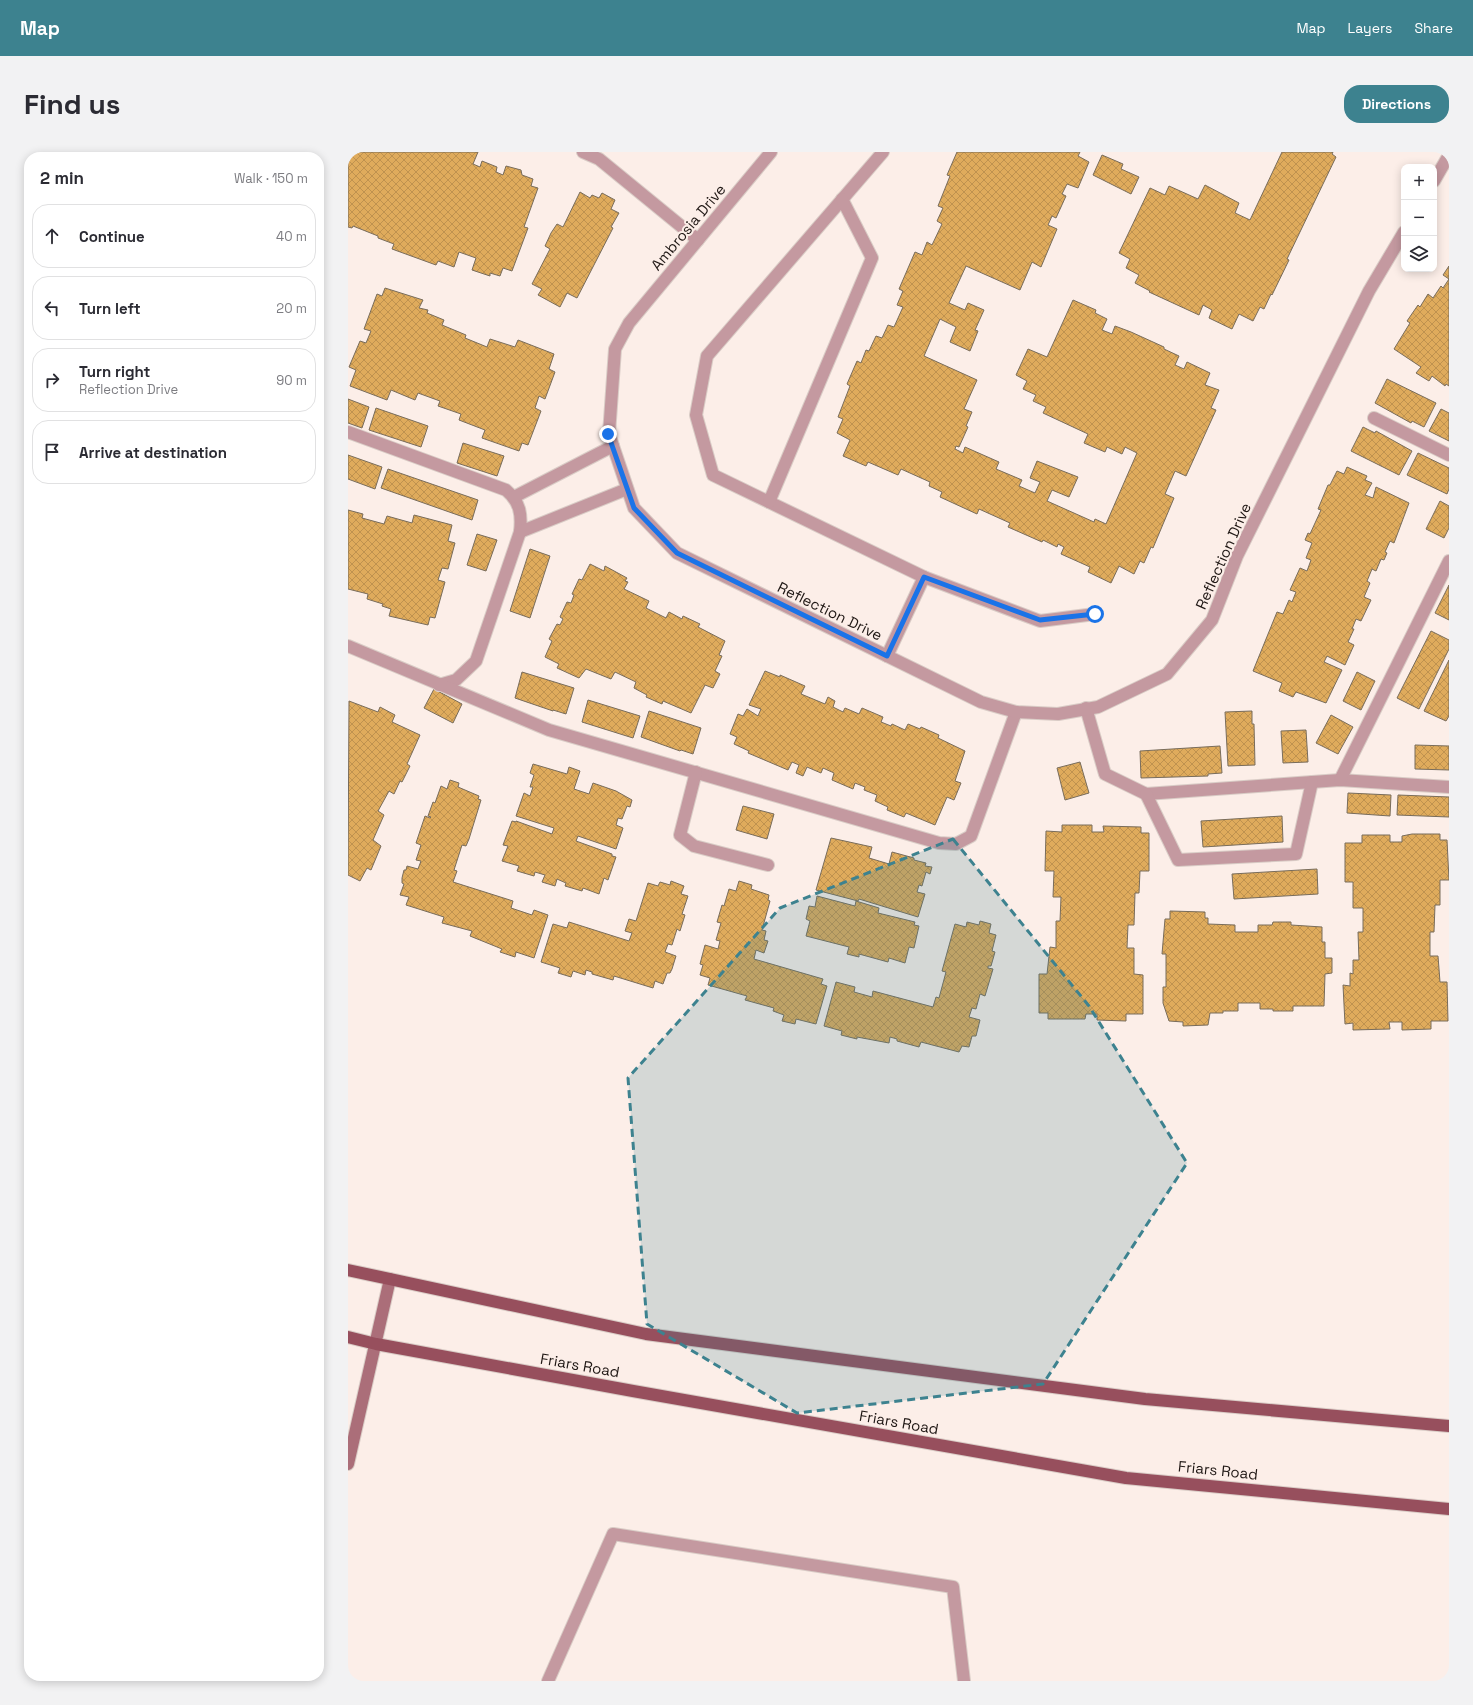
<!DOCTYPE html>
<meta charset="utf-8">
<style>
:root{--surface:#fff;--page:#f2f2f3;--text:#2b2b33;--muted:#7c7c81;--line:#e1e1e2;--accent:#3d828f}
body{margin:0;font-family:"Space Grotesk",sans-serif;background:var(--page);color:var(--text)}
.controls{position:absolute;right:12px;top:12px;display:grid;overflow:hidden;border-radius:8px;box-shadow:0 2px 10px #0003}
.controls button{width:36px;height:36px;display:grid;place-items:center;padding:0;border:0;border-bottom:1px solid var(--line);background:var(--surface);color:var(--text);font:20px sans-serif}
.stop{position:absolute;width:12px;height:12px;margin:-9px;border:3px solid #1a73e8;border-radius:50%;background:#fff}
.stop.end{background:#1a73e8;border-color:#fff;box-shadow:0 1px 4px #0008}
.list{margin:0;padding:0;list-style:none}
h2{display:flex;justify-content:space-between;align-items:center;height:52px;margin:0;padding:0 16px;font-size:17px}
h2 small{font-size:13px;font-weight:400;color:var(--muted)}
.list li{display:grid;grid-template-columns:26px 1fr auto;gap:12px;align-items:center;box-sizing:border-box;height:64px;margin:0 8px 8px;padding:0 8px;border:1px solid var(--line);border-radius:16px}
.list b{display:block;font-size:15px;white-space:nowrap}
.list p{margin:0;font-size:13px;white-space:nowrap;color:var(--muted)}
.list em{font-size:13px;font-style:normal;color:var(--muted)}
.icon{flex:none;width:22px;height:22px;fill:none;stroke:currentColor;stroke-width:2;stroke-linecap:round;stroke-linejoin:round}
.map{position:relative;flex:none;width:1101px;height:1529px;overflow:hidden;border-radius:16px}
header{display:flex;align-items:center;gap:24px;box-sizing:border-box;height:56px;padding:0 20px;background:var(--accent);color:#fff}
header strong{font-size:19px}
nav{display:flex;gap:22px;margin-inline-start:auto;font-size:14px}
.intro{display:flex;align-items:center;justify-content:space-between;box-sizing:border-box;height:96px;padding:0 24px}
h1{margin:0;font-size:28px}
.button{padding:10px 18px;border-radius:16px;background:var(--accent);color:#fff;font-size:14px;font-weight:700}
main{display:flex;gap:24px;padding:0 24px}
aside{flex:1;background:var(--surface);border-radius:16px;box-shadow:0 2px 10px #0003}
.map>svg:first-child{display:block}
.building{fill:url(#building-cross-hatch);stroke:#786c5b}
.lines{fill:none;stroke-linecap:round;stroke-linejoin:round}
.service-casing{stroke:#d9ccc6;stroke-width:14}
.minor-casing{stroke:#d9ccc6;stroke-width:14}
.secondary-casing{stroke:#d9ccc6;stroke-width:14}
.primary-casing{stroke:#d9ccc6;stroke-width:14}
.service{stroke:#c499a0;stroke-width:12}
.minor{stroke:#c499a0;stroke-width:12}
.secondary{stroke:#ab6e79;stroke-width:12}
.primary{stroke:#974f5d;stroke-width:12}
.route{stroke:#1a73e8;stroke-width:5}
.marked{fill:#3d828f;fill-opacity:0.2;stroke:#3d828f;stroke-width:3;stroke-dasharray:8 5;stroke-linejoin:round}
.labels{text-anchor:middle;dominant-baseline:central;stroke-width:4;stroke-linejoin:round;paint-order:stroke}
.street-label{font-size:15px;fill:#1f1714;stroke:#fceee8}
</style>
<header>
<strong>Map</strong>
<nav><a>Map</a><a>Layers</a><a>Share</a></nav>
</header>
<div class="intro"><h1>Find us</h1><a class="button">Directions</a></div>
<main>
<aside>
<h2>2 min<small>Walk · 150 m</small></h2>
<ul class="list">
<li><svg class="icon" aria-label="ahead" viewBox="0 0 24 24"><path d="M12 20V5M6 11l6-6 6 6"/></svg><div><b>Continue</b></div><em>40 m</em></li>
<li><svg class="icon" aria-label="left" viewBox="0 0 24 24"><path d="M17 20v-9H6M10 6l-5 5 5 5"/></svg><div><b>Turn left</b></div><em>20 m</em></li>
<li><svg class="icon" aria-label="right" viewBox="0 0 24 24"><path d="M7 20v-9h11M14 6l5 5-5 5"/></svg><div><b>Turn right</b><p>Reflection Drive</p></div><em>90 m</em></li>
<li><svg class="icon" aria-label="arrive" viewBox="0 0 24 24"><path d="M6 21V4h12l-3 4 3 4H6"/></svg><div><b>Arrive at destination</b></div></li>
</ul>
</aside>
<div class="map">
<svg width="1101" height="1529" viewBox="0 0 1101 1529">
<defs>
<pattern id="building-cross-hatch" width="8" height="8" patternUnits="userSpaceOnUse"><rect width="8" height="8" fill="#dfab5c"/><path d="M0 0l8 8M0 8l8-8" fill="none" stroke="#bf924f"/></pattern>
</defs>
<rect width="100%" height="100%" fill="#fceee8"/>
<g class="building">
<polygon points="0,0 130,0 125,12 132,15 134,9 149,15 148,20 155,23 158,14 173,18 174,23 185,27 183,34 190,36 176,75 180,76 164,119 155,116 152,124 142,121 142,124 124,118 128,106 111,100 106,115 90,109 88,113 44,97 46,92 30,86 30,84 5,74 4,76 0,75"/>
<polygon points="609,0 732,0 730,4 741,10 730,36 719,32 714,42 718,44 708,66 704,64 700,73 709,77 693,115 684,110 672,138 618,114 601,151 617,158 620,151 636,158 627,178 630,179 622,199 602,190 608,175 592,167 576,204 629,228 616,257 624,260 618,274 620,275 611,295 608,294 607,297 615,301 617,295 651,310 648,317 674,328 671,334 687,341 692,330 682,326 689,309 730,325 721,345 704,338 699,349 746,370 747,367 758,372 789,301 777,295 774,302 759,295 757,300 736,291 740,282 695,261 698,255 685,249 688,243 675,237 679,229 668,223 680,197 699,205 725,148 748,158 747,161 759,167 754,178 764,182 767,174 783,180 816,195 816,197 831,204 827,213 836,217 839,210 862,221 857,233 871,238 863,256 868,258 838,324 827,319 817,342 826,346 805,396 803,395 796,411 792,409 786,422 771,414 763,431 740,420 742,415 713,402 716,395 710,392 709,395 695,388 694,390 660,375 662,371 631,357 629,362 592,345 594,340 581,334 582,330 553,317 550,323 520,310 518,314 495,304 502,288 489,281 495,267 490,265 502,234 499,232 509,209 513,211 518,198 521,199 528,184 534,186 540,173 546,175 555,155 549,153 555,139 551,137 567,100 574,103 579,90 584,93 594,72 589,69 595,56 590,54 602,24 599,23"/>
<polygon points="934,0 985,0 984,2 988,5 939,107 941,108 924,143 923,142 916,157 912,155 905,169 891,162 884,177 861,166 864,158 855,153 851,163 801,140 802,139 787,131 791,123 778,116 782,107 771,101 802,36 817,43 821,34 850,47 857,33 891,51 887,61 902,68"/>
<polygon points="754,3 775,12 773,17 791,25 783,42 745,23"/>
<polygon points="232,40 242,46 244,43 251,46 254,41 267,48 263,57 271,61 263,75 265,76 229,146 219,141 212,155 190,143 194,137 184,132 202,97 197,94 203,81 209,72 215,75"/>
<polygon points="1101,114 1101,234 1098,232 1097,234 1084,224 1081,229 1068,221 1073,215 1046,197 1062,171 1059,169 1070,153 1072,155 1080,142 1085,146 1093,134 1095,136 1101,127 1095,123"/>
<polygon points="37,136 75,148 71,156 80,158 79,161 96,168 94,173 118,183 117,186 139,195 142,187 167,195 170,188 206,202 201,217 207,220 197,247 191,244 187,256 193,259 180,293 174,291 171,299 134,286 137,278 111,268 113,262 90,254 92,249 70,241 67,248 43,238 39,248 2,234 8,218 1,215 12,189 18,191 23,179 16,177 29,142 34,144"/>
<polygon points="1039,227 1088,251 1076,275 1064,269 1063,271 1027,251"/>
<polygon points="0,247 21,255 14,276 0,271"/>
<polygon points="28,256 80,274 73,295 21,278"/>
<polygon points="1093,257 1101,261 1101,289 1081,279"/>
<polygon points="1015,275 1027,281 1028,279 1064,299 1051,323 1003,299"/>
<polygon points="115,291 156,304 149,324 109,311"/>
<polygon points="1070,301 1101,316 1101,337 1099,342 1059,323"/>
<polygon points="0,303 34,315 27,337 0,327"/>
<polygon points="999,315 1019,324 1017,328 1024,331 1017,343 1025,346 1028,335 1061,351 1046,391 1042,389 1037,400 1039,401 1036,408 1033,407 1028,419 1024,417 1019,429 1022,431 1016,445 1023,448 1013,469 1008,467 1004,477 1006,477 1000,490 1006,493 997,513 979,504 976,510 994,518 978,551 948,540 945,545 931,539 934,531 905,519 929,460 935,462 941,448 944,450 948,440 942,438 952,416 959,419 963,408 958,406 964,391 957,388 960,381 962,382 973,358 970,357 980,333 982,333 989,319 996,322"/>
<polygon points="40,317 130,348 124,368 33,336"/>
<polygon points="1092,349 1101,354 1101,376 1096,386 1078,377"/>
<polygon points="0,358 15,362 14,366 36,372 39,364 64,371 66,363 104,373 100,389 107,391 100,417 94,416 90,428 97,430 87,466 82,465 80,473 41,464 43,457 34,454 35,452 19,447 20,442 0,437"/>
<polygon points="129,382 149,388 138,419 119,413"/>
<polygon points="182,397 202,404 182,466 162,459"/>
<polygon points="242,412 256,419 257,414 279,426 277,429 280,430 276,437 301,449 298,456 318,466 321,460 334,467 335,464 352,472 350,475 377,489 371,503 374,504 367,519 372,522 365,536 357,533 343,561 315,549 314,552 298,545 299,543 286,536 288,530 267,520 263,527 238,517 231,526 209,516 211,512 197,505 204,489 201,487 209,472 212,473 215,467 212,465 219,450 223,451 226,443 224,442 231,427 234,428"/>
<polygon points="1101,433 1101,468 1087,461"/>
<polygon points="1083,479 1101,488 1101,497 1071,557 1049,546"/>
<polygon points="1101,508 1101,564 1098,569 1076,559"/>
<polygon points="417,519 432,525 432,523 457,534 453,542 477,552 480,545 487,549 485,555 495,560 497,556 511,562 514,556 535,565 533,570 543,574 544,572 557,578 560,572 572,577 573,575 591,583 590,586 617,599 607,629 613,631 606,648 599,645 587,673 558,661 556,665 539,658 540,655 527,649 529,643 516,638 517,635 507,631 505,637 484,628 486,621 475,616 473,621 459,615 455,624 448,621 451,613 444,610 440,618 400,601 401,599 386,592 389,585 382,582 390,562 395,564 399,557 410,564 413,557 401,553"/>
<polygon points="174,520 226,536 218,562 205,558 205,559 167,546"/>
<polygon points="1009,520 1027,529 1013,558 995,549"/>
<polygon points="86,537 114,552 105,571 76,556"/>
<polygon points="240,548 292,564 285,586 234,570"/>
<polygon points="1,549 30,560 32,555 47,563 44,570 72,583 59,612 62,614 54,630 52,629 46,642 41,639 30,659 36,663 25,688 33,694 23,718 19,716 12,729 0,723"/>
<polygon points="301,559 353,576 345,602 333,598 332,599 293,585"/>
<polygon points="904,559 904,572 906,572 907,613 880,614 877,560"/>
<polygon points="983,563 1005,575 990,602 968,591"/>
<polygon points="958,578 960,610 935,611 933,579"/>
<polygon points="1067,593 1101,594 1101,618 1067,617"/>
<polygon points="872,594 874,621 860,622 860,624 793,626 792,599"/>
<polygon points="732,610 741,641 717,648 709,616"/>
<polygon points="185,612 219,622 221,615 232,619 226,637 241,642 245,631 268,639 284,648 282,655 279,654 274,667 270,666 268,673 275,676 268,697 230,684 228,689 264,702 264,704 268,705 260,728 256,726 251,742 235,736 234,739 217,734 218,731 209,727 207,734 194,730 197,723 187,720 186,724 169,719 171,714 154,709 160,694 155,693 164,669 168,670 168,669 204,682 206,676 168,664 176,641 182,644 185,635 182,635 186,623 182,621"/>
<polygon points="102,628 111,631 110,635 131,644 130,647 133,648 121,687 118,694 114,693 106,718 109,719 105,730 165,749 163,756 184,763 186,758 200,763 186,806 168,800 167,805 152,800 154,797 122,784 124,779 94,771 96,765 58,753 61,745 52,743 56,732 54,731 54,726 56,718 58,718 59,714 70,717 73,709 68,708 73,693 68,691 77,664 82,666 83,665 80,664 85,650 87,651 93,634 99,637"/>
<polygon points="1000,641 1043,643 1042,664 999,661"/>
<polygon points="1050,643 1101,645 1101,665 1049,663"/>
<polygon points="395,654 426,662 419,687 388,678"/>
<polygon points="934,664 935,690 855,695 853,669"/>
<polygon points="714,673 744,673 744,680 756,680 755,674 793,675 793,681 801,681 801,719 792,719 791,741 787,741 786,773 780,773 779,796 786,796 786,822 795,823 795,862 778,862 778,869 749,868 749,862 738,862 737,867 700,867 700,861 691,861 691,822 699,822 702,795 708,796 708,769 712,769 713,745 705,745 706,719 697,719 698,679 714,680"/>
<polygon points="1064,682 1092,682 1092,688 1099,688 1101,728 1092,728 1092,753 1087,753 1086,780 1082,780 1082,804 1090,804 1092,830 1099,830 1100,869 1083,869 1083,877 1054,878 1054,870 1041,870 1042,877 1005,878 1005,871 997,872 995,833 1002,834 1002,821 1005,822 1005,808 1011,808 1010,780 1015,780 1015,756 1005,756 1005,730 997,730 997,691 1014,691 1014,683 1042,683 1042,690 1054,690 1054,684"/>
<polygon points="483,686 524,695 521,706 541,712 544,700 566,706 566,708 578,711 577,714 584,715 582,722 578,720 574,734 571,733 569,740 577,742 570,765 511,747 510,749 468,738"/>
<polygon points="969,717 970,742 886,747 884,722"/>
<polygon points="323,729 336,734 333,742 340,744 334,762 337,763 332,779 329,777 324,793 320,792 317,800 328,804 324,817 322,821 319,821 315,832 307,829 305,836 266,824 265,828 244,822 244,820 238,818 237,823 225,819 223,825 210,821 212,816 193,810 205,772 219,776 221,770 281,789 284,781 277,779 281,767 288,769 300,731 310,734 312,730 322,733"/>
<polygon points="391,729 404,733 403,737 421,743 420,748 422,749 414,778 418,779 416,788 420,789 416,801 408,798 406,807 475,827 473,832 479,834 468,872 448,867 447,872 434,869 436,863 425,859 426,856 397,848 399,844 360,833 362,826 352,823 355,813 352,812 357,793 370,797 372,789 368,788 373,771 369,770 374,753 376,754 381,737 388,739"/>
<polygon points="469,744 507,754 508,749 531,756 530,761 567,770 566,773 571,774 566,796 561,795 557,811 541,806 540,810 511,802 511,805 499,802 501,795 458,784 462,769 458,767 461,754 467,755"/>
<polygon points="822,759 857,760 857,766 860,766 860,772 887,773 887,780 910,780 910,773 924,773 925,770 943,770 943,773 974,775 974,790 977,790 977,806 984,806 984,821 977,822 976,854 945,854 945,859 925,859 925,857 912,857 912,851 890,851 890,859 875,859 875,861 862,861 860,873 835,874 835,870 821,869 815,851 815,835 818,835 818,802 814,802 817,767 822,767"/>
<polygon points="632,769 643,772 641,781 648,783 644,799 647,800 643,814 640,814 640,816 645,817 637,844 632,842 628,857 624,856 621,865 632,868 628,884 624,884 621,895 614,894 611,900 573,890 571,895 549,889 549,887 542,885 541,891 509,885 509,887 493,883 494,879 476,874 488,830 507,835 506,840 524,845 525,839 585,855 588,845 591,846 598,820 594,819 607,772 618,775 619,770 631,773"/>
</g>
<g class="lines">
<defs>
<g id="service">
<polyline points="235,0 251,7 350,88"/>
<polyline points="535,0 359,204 348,263 365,323 576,425 692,469 747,462"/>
<polyline points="1026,266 1101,303"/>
<path d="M0 280 158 338C172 350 174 362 172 380L128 509 108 528 91 533"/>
<polyline points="166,345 265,294"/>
<polyline points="421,350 524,106 494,47"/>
<polyline points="172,380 279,337"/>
<polyline points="0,494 201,578 591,691 608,692 623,684 668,560"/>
<polyline points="539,504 576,425"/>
<polyline points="738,556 757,622 798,642 992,628 1101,635"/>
<polyline points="348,620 332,683 346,694 420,713"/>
<polyline points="992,628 1101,409"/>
<polyline points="798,642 830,708 948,702 964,630"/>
<polyline points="200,1529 265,1382 605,1435 616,1529"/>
</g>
<g id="minor">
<polyline points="423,0 281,171 267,197 261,282 286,356 329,401 633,550 668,560 710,562 750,555 819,522 864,468 889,404 1021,139 1056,80"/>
<polyline points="1086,29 1101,3"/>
</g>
<polyline id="secondary" points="0,1312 42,1127"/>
<g id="primary">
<polyline points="0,1118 298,1182 797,1247 1101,1274"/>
<polyline points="0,1185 28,1192 285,1239 778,1326 1101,1357"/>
</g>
</defs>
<use href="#service" class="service-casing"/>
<use href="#minor" class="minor-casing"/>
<use href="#secondary" class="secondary-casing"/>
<use href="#primary" class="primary-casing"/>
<use href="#service" class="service"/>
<use href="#minor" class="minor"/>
<use href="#secondary" class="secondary"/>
<use href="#primary" class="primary"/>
</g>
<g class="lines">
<polyline class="route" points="260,282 286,356 329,401 539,504 576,425 692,468 747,462"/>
</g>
<path class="marked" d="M605 687 741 854 839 1011 695 1232 449 1261 299 1172 280 926 432 756Z"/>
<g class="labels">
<g class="street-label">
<text transform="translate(340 75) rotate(-50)">Ambrosia Drive</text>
<text transform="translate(875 404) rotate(-66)">Reflection Drive</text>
<text transform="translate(482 459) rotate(26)">Reflection Drive</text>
<text transform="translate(232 1213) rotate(10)">Friars Road</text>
<text transform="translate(551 1270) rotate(10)">Friars Road</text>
<text transform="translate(870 1318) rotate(6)">Friars Road</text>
</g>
</g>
</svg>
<div class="controls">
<button>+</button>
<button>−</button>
<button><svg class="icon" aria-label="layers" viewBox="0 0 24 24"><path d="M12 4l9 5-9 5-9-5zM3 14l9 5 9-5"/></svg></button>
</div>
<div class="stop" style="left:747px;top:462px"></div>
<div class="stop end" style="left:260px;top:282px"></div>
</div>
</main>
